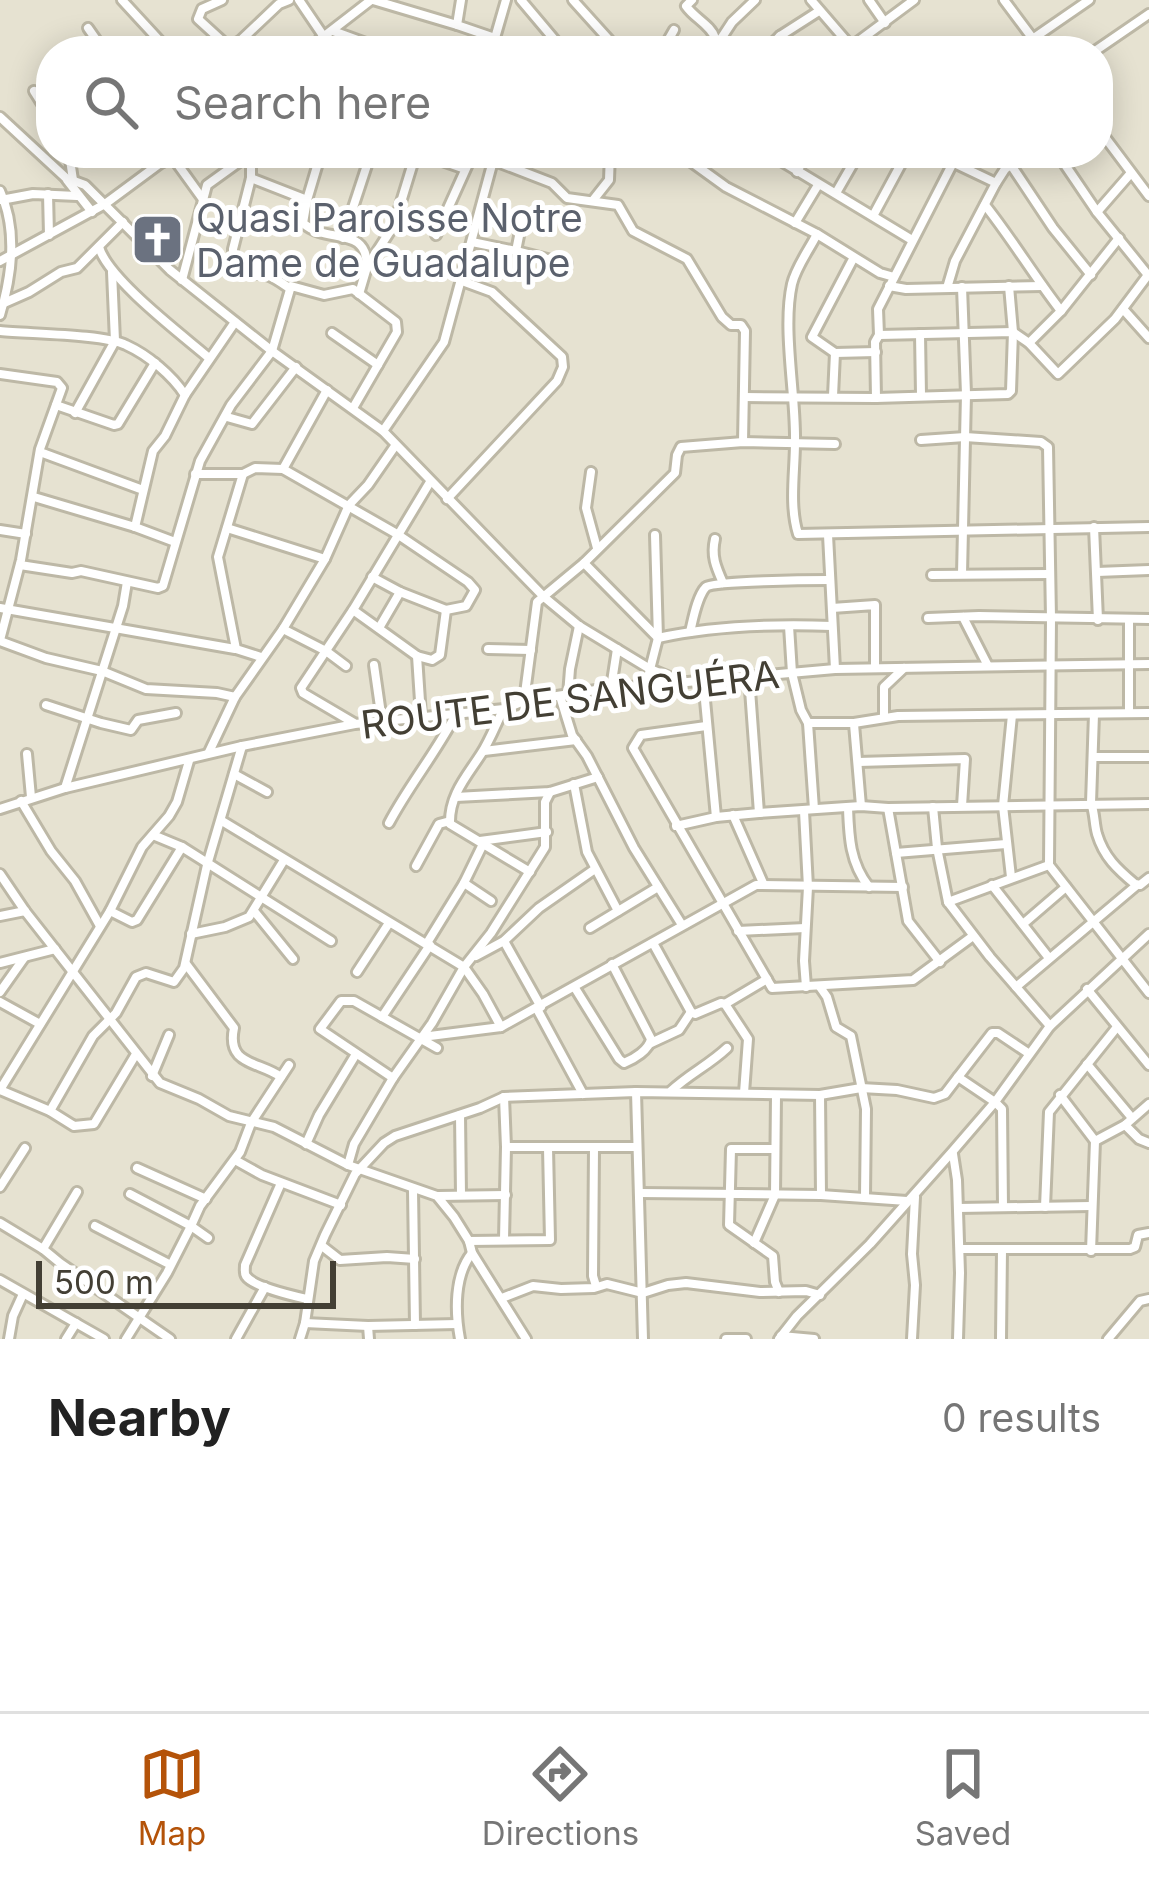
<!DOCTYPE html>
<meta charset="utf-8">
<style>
:root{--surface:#fff;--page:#f6f6f6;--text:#222;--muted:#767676;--line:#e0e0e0;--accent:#b45309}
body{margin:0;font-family:Inter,sans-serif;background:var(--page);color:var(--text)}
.scale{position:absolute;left:36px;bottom:30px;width:300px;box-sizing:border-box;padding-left:12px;border:6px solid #433f34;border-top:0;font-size:33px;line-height:42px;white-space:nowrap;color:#433f34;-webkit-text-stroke:9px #fff;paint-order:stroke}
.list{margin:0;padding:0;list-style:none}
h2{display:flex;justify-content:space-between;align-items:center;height:156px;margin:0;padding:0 48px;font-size:51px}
h2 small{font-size:39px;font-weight:400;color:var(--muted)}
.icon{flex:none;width:66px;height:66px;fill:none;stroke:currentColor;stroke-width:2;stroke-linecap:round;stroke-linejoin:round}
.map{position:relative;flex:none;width:1149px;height:1339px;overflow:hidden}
.search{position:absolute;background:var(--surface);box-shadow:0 6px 30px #0003;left:36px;right:36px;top:36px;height:132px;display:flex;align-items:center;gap:30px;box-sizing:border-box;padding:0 42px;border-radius:48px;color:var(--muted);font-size:45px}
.sheet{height:372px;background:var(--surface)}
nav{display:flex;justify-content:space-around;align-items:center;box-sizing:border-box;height:168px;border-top:3px solid var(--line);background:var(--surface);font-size:33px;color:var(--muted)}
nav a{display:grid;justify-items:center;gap:6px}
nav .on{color:var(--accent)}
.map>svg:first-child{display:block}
.residential{fill:#e6e2d1;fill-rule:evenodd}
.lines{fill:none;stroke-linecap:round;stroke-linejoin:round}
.minor-casing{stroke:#bdb8a6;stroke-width:14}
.minor{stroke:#fff;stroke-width:8}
.labels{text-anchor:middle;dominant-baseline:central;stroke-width:10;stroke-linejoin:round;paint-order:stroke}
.worship-label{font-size:39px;fill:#5b616d;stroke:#fff;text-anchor:start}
.street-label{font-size:39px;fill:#433f34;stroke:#fff}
</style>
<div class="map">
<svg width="1149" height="1339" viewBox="0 0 1149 1339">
<rect width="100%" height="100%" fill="#f2efe3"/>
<path class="residential" d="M0 0H1149V1339H0ZM51 51H1098V153H51Z"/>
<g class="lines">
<defs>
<g id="minor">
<polyline points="122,0 169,51"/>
<polyline points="222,0 202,9 198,19 233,51"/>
<polyline points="299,0 324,37"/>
<polyline points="373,0 457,25"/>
<polyline points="461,0 457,25 495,38 496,51"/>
<polyline points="521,0 564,51"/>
<polyline points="573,0 619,51"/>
<path d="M692 0 686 6C694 18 711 25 715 38L719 41"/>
<polyline points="811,0 855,51"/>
<polyline points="869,0 885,23"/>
<polyline points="1004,0 1042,51"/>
<polyline points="88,28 104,51"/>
<polyline points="333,31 388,51"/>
<polyline points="780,36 793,51"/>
<polyline points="495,38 506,0"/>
<polyline points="852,46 914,0"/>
<polyline points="221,51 240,41 279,4 289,0"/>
<polyline points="305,51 371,0"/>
<polyline points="662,51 674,30"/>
<polyline points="713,51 732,22 755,0"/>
<polyline points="765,51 780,36 819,11"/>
<polyline points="1015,51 1089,0"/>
<polyline points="1095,51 1149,14"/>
<polyline points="34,91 51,118"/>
<polyline points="0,117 66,178 85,185 170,270 272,351 383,431 544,597 579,626 650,669 679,681"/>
<polyline points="1098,128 1149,196"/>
<polyline points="69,153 73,180"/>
<polyline points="155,153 163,162"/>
<path d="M251 153V178L233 249V265C244 274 253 272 266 275 274 277 282 283 289 288"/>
<path d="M321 153 307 200 303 223C327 245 367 224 367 267"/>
<polyline points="419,153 465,169"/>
<polyline points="474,153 552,183 567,198 618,205 633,231 687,259 722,317 731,325 741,325 745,331 743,442"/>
<polyline points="679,153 726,187 817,234 880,273 894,277"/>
<polyline points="768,153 912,240"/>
<polyline points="1057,153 1097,212 1148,275"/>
<polyline points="171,155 202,198"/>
<polyline points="954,163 996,183"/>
<polyline points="1011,165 1053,228 1091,275"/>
<polyline points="513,167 516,153"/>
<polyline points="797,172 807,153"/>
<polyline points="251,178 307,200"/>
<polyline points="67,180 92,212"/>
<path d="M0 191C18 230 12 275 0 315"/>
<polyline points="836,193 859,153"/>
<polyline points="48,194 49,235"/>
<polyline points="594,199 609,180 610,153"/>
<polyline points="1,200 33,194 77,196"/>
<path d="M985 205C1012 239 1034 276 1061 311"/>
<polyline points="1097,212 1131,173"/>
<polyline points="523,216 516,251 567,264"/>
<polyline points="873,216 907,153"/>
<polyline points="795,223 818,185"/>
<path d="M817 234C809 250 796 267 792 284 782 329 796 394 795 442 795 472 789 505 798 534L1149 527"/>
<polyline points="436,235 473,153"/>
<polyline points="343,238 371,153"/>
<polyline points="472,242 516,251"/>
<path d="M99 247C108 279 181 334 209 358"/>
<polyline points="853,259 812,337 835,353 876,352"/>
<polyline points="0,261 105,204 174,153"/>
<polyline points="182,280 207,185 250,154"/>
<polyline points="889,286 906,289 1042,286"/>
<polyline points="947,288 955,261 996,183 1005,169 1027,153"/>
<polyline points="359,294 367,267 394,225 416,153"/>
<polyline points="4,303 29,292 61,272 77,268 123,222"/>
<polyline points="1123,309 1149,338"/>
<path d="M0 331C29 334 104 334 126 345 148 355 172 375 185 395"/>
<polyline points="332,333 378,365"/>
<polyline points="920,334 921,395"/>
<polyline points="879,335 1013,332 1029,343 1058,374 1115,319 1148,275"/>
<polyline points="1029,343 1061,311 1119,238"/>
<polyline points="0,374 57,382 62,388 40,449 21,560 0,640"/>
<polyline points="833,396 835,353"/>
<polyline points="744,397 876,398 1008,394 1011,391 1013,332 1009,286"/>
<polyline points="876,398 875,342 879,335 878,309 958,153"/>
<polyline points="56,405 114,425 118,424 155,363"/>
<polyline points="75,413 115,341 112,272"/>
<polyline points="227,417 252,424 296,367"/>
<polyline points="383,431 444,342 493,161"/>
<polyline points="921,440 965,437 1041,442 1048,447 1051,618 1049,865 1149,993"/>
<polyline points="40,452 143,490"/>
<polyline points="283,469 327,390"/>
<polyline points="591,472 586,508 597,548"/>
<polyline points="195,474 243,474"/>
<polyline points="34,497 135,527 175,542"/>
<polyline points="447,499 557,381 563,367 562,357 492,292 462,281"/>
<polyline points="135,527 153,451 165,436 185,395 235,322"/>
<polyline points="1094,527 1098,620"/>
<polyline points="227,528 325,559"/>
<polyline points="0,530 26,534"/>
<polyline points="828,535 835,669"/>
<path d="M715 539C711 556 716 567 723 583"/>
<path d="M584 563 658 638C712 626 777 624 832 626"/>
<polyline points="20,565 72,573 81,571 158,588 163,586 200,461 231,405 272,351 291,286 324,295 353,289 396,322 397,332 353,408"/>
<polyline points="1097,572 1149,570"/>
<polyline points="962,574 966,394 962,287"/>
<polyline points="932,575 1050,574"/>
<polyline points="372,577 400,592 446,610"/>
<polyline points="0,608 235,649"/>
<polyline points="832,608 875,605 875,668"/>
<polyline points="963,617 987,664"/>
<polyline points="928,618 979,616 1149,619"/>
<polyline points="1129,619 1129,713"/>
<polyline points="789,626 792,673 801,710 808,723 814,809"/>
<polyline points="379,628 400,592"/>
<polyline points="283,629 326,651 346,666"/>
<path d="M690 632C693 620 697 596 706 587 712 581 813 580 829 580"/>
<polyline points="0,641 46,658 102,671 146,689 217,693 235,697"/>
<polyline points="488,649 531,650"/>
<polyline points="417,656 421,716"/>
<polyline points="261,657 236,649 218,557 243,474 255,468 283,469 397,534 468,582 475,590 466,606 446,610 440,655 432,660 417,656 353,610"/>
<polyline points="374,665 382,721"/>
<polyline points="749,676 759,813"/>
<polyline points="703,679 716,817"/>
<polyline points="646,685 658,638 655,535"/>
<polyline points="611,688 617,649"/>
<polyline points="568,695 570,669 579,626"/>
<polyline points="560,696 572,735 587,756 634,848 682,925"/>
<polyline points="524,701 537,602 584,563 675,473 677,455 681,447 743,442 835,444"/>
<polyline points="46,705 101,723 131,730 138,720 176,713"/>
<path d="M503 710C496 724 490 740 481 754 467 776 449 795 450 824L530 872"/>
<path d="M1094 714 1091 803C1095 814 1094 823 1097 834 1104 857 1117 869 1135 884L1140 885 1149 878"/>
<polyline points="884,717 884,687 904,668"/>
<polyline points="354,723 303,693 301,688 353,610 430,482"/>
<polyline points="808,723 854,723 898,716 1149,713"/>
<polyline points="854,724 861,806"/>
<polyline points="706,726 641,735 633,748 772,988 913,980 973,936"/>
<polyline points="484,751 576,740"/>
<polyline points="209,752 235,697 283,629 325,559 349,505 368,485 395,446"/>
<polyline points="27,754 31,797"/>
<polyline points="1093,757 1149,757"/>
<polyline points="858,762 965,759 962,806"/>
<polyline points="234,774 267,792"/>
<polyline points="574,784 587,852 618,911"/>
<polyline points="65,788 123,606 127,582"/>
<polyline points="456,797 550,792 598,777"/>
<polyline points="21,801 51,851 75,881 100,926"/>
<polyline points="933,807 937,848 948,902 990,957 1050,1026"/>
<path d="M848 808C849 837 850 863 869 887"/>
<polyline points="888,808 908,921 940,962"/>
<polyline points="0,809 65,788 242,746 355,724 504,709 524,701 596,690 835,669 1149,664"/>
<polyline points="804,811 808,887 804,961 806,987"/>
<polyline points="733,815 763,883"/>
<polyline points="222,821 464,967 483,994 501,1027"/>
<path d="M389 823C409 785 436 753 456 714"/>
<polyline points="676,826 716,817 759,813 861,806 888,808 1149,804"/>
<polyline points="153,835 182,847 331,941"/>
<polyline points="480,841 547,832"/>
<polyline points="896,853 1006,844"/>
<polyline points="416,866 439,824 450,821"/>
<polyline points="0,874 25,911 160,1083 199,1099 229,1116 274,1127 348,1165 437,1196 454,1217 469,1241 472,1253 526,1339"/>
<polyline points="1011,877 1003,806 1012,715"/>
<polyline points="464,883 491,901"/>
<polyline points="992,885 1049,958"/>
<polyline points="948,902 1049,865"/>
<polyline points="110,911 132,922 137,920 182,847"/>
<polyline points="254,911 293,959"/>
<polyline points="0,916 25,911"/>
<polyline points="1023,924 1066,887"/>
<polyline points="590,928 658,887"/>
<polyline points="738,931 805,928"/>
<polyline points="191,934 225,927 249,917 284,860"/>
<polyline points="504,941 541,1007"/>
<polyline points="427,943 464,883 483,844"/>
<polyline points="653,943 691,1012 695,1014 721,1003 725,1004 748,1039 744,1093"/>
<polyline points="476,956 504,941 539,908 595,869"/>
<polyline points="0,963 55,949"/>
<path d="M186 964 234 1028C226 1066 259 1061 281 1077"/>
<polyline points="357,972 389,923"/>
<polyline points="820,987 827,997 836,1027 851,1036 866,1109 865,1196"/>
<polyline points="1016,987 1137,885"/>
<path d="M575 988 619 1059 624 1063C634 1059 649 1050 651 1039L612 964"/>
<polyline points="1087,989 1149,1065"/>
<polyline points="0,992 24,958"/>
<polyline points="0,1002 40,1024"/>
<polyline points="725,1004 767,979"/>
<polyline points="537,1009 583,1094"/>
<polyline points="382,1017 430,945"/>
<polyline points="422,1037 501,1027 756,885 903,887"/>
<polyline points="651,1043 679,1030 691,1012"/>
<polyline points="1087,1064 1132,1118"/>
<polyline points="152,1076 169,1035"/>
<polyline points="958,1077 992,1033 998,1033 1028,1053"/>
<polyline points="393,1078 320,1029 341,1001 354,1001 437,1048"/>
<polyline points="0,1090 110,911 142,847 169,816 177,802 189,761"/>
<polyline points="0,1090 50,1111 74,1126 94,1124 136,1054"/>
<path d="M671 1091C689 1074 709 1065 727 1048"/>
<polyline points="636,1092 643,1339"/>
<polyline points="820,1095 821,1195"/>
<polyline points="1060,1095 1095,1141"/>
<polyline points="504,1097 506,1147 504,1239"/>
<polyline points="50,1111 93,1036 116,1013 136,977 146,973 174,982 184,968 207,865 242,746"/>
<polyline points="460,1115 461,1195"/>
<polyline points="1125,1125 1139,1139 1149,1143"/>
<polyline points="306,1144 319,1115 356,1054"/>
<polyline points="507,1147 637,1147"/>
<polyline points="594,1148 593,1276 596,1286"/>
<polyline points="775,1149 731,1149 729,1225 773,1256 775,1282 779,1292"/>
<polyline points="953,1154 957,1180 960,1273 958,1339"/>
<polyline points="235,1160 262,1175 341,1205"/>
<polyline points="348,1165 354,1144 393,1078 432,1023 464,967 491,933 545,847 545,802 550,792"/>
<polyline points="137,1168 206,1199"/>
<path d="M281 1183 245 1265C245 1269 244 1273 246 1276 253 1287 294 1296 307 1299"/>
<polyline points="0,1187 25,1148"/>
<polyline points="413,1190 415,1325"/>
<polyline points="639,1193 821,1195 907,1201"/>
<polyline points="438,1196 506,1195"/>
<polyline points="1045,1207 1049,1112 1117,1027"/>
<polyline points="958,1208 1091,1206"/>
<polyline points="0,1223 43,1249 60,1263 170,1339"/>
<polyline points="95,1226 169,1264"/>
<polyline points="208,1238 191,1226 200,1206 240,1152 251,1123 289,1065"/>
<polyline points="469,1241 550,1240 548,1148"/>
<polyline points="754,1243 775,1195 776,1095"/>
<polyline points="322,1246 340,1260 387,1257 415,1259"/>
<polyline points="43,1249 77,1192"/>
<polyline points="960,1249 1130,1249 1135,1247 1138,1235 1149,1233"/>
<polyline points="1091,1251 1095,1141 1125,1125 1149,1104"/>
<polyline points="0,1280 104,1339"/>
<polyline points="502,1298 533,1286 561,1289 594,1288 607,1284 643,1293 668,1285 686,1283 760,1292 806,1291 820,1295"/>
<polyline points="305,1323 368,1326 457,1324"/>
<polyline points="368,1326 369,1339"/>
<polyline points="781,1336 814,1339"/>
<polyline points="9,1339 13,1316 23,1294"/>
<polyline points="66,1339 76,1323"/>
<polyline points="126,1339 167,1273 191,1226 130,1194"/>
<polyline points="236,1339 265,1287"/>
<polyline points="300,1339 305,1323 314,1261 325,1235 355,1174 384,1143 395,1136 480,1108 504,1097 636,1092 820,1095 861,1088 897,1090 934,1098 945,1094 958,1077 995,1102 1002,1109 1003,1207"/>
<path d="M460 1339C455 1312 454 1275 472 1253"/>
<polyline points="726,1339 746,1339"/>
<polyline points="779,1339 797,1316 870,1244 952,1152 995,1102 1050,1026 1149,934"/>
<polyline points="912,1339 915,1285 912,1254 915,1197"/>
<polyline points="1001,1339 1002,1250"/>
<polyline points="1108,1339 1140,1301 1149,1299"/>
</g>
</defs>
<use href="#minor" class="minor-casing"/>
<use href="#minor" class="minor"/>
</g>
<defs>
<symbol id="church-square" viewBox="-11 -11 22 22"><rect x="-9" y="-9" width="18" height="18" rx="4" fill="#6b7280" stroke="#fff"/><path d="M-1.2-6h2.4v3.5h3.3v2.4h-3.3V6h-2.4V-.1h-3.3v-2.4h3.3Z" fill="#fff"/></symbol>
</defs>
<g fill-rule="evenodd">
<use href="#church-square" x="128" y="210" width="59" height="59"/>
</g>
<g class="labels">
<g class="worship-label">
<text x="196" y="217">Quasi Paroisse Notre<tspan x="196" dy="45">Dame de Guadalupe</tspan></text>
</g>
<g class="street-label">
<text transform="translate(570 699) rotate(-7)">ROUTE DE SANGUÉRA</text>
</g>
</g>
</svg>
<div class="scale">500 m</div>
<div class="search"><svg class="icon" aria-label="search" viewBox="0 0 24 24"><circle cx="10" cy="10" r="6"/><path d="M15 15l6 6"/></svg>Search here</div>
</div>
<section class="sheet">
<h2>Nearby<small>0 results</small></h2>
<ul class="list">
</ul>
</section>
<nav>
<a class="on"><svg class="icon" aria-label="map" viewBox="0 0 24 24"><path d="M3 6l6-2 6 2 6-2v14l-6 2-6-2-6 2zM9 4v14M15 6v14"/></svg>Map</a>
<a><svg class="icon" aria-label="directions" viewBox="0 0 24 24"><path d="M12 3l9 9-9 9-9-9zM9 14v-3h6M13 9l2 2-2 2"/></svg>Directions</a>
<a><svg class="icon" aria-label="saved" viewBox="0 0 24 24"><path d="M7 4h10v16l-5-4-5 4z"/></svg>Saved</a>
</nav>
